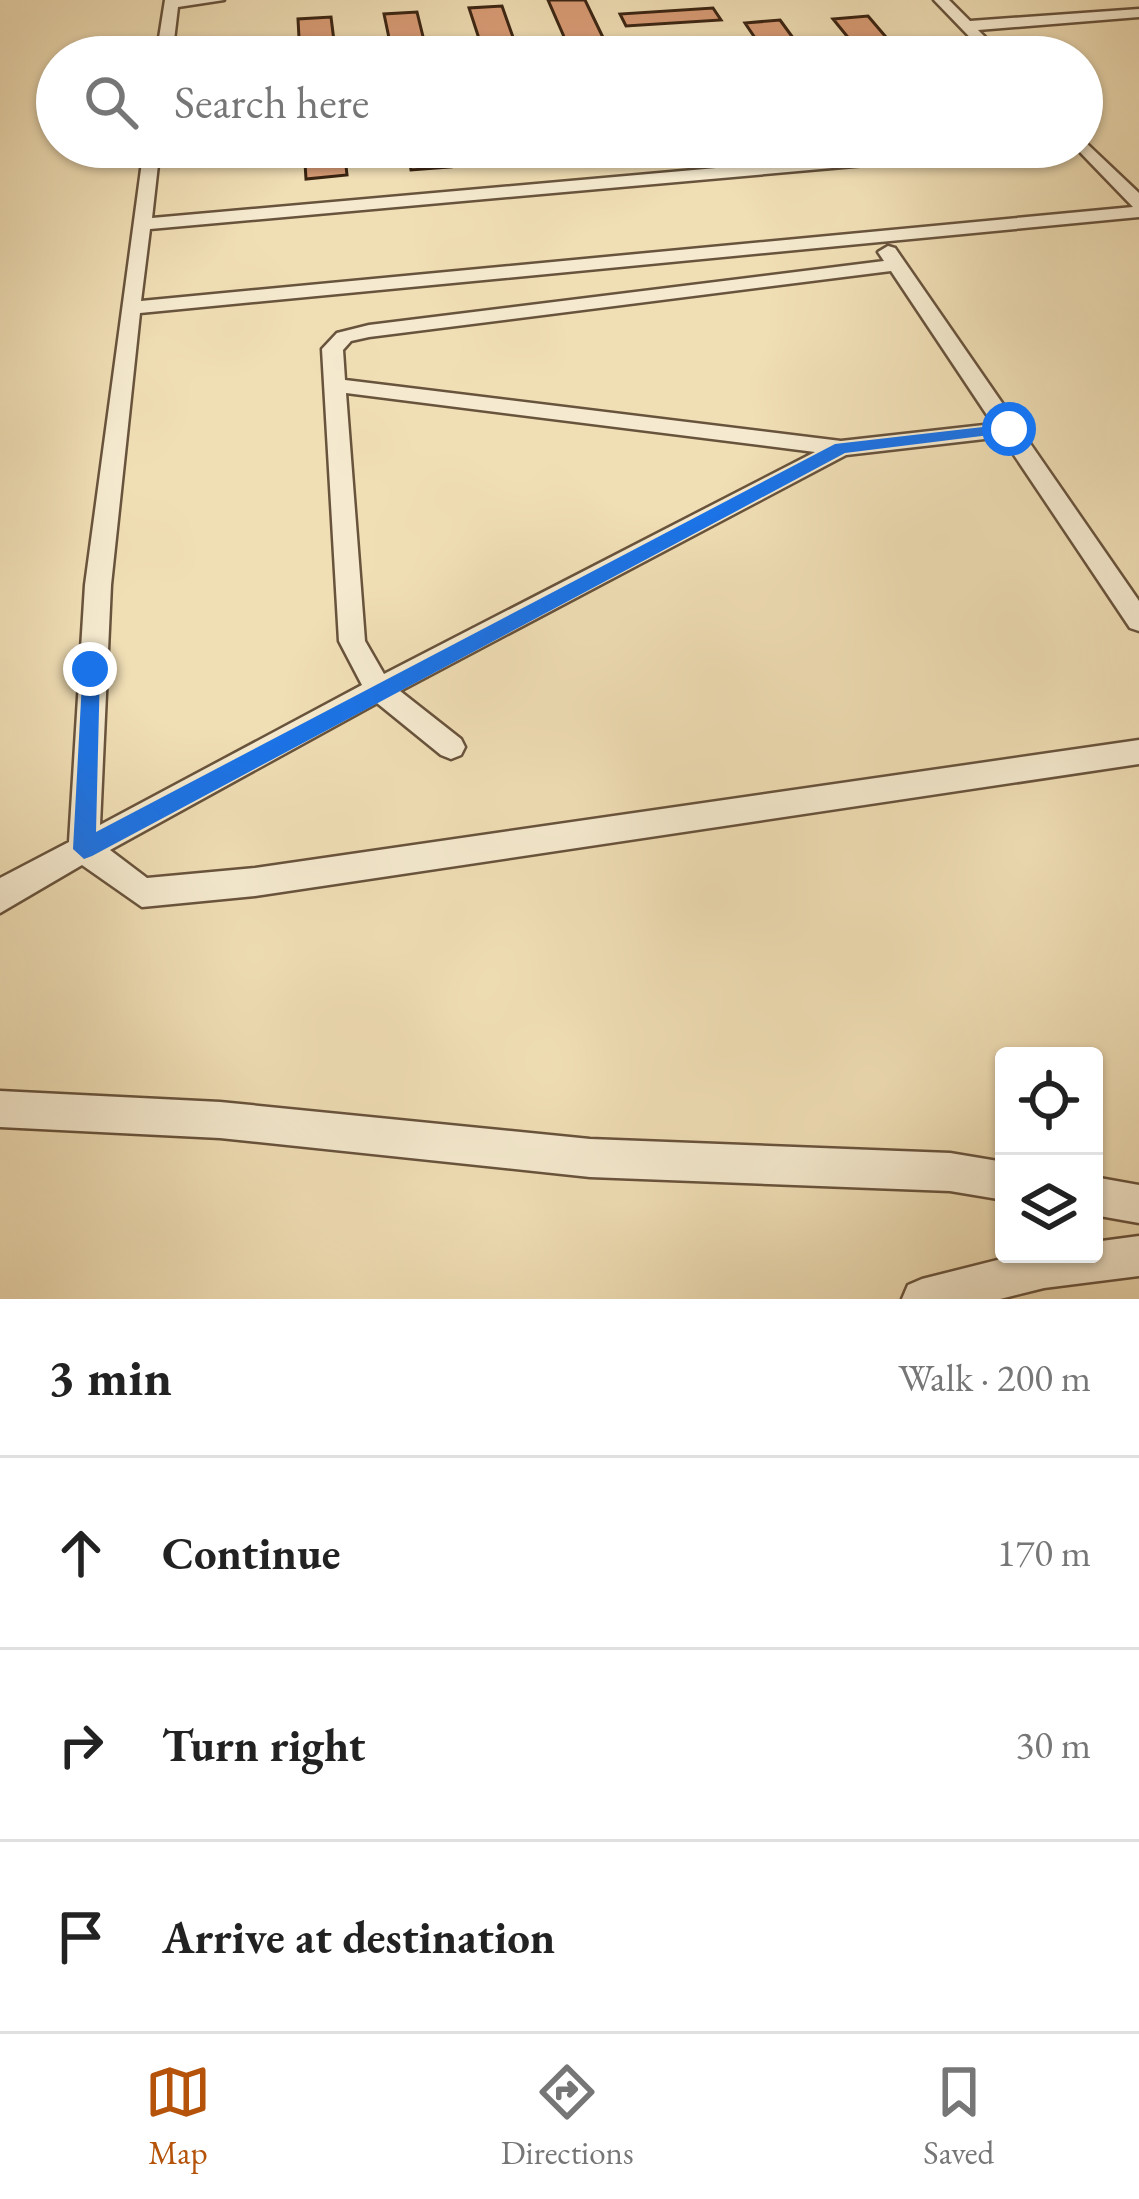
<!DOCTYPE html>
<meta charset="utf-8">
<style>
:root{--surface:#fff;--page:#f6f6f6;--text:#222;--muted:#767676;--line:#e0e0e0;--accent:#b45309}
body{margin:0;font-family:"EB Garamond",serif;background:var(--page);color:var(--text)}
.controls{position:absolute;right:36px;bottom:36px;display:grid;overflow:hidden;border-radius:12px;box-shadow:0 3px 9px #0004}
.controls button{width:108px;height:108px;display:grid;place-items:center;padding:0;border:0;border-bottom:3px solid var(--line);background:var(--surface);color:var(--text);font:60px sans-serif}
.stop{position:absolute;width:36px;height:36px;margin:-27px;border:9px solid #1a73e8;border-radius:50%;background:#fff}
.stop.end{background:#1a73e8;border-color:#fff;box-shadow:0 3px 12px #0008}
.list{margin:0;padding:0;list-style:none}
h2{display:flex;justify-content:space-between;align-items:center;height:156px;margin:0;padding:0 48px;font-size:51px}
h2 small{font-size:39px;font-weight:400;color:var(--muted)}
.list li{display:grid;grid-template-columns:78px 1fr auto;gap:36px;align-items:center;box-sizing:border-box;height:192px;padding:0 48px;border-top:3px solid var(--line)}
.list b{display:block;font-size:45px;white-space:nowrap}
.list em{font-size:39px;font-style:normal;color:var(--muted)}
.icon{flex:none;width:66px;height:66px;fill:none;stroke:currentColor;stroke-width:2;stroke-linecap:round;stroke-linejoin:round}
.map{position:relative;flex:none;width:1139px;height:1299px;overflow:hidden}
.search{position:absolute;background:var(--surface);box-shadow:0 3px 9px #0004;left:36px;right:36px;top:36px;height:132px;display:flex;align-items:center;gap:30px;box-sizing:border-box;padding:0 42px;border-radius:66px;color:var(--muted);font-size:45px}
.sheet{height:732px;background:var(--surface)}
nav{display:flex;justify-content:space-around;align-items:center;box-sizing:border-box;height:168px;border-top:3px solid var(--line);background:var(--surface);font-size:33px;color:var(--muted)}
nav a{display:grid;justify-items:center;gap:6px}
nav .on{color:var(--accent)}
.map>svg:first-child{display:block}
.building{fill:#d99c76;stroke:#3b2513;stroke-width:3}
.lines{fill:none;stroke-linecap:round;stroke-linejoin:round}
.lane-casing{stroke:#68533c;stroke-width:5}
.lane{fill:#f5eacf;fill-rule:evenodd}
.route{fill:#1a73e8}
</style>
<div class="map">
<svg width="1139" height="1299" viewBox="0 0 1139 1299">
<rect width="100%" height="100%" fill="#f0deb5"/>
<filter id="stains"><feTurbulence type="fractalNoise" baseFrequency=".00167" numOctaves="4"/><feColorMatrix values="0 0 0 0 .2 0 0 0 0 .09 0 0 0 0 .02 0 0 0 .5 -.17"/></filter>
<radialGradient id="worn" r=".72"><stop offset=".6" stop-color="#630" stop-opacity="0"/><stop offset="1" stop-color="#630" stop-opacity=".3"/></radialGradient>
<g class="building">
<polygon points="548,0 585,0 610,52 572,55"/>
<polygon points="502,6 520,57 485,57 469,8"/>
<polygon points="713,8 721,20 626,26 620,14"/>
<polygon points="417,12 428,57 393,57 384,14"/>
<polygon points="868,16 903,57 864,57 833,19"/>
<polygon points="331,17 336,57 300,57 298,19"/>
<polygon points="780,20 807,57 768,57 745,23"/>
<polygon points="743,48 749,57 645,55"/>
<polygon points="304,147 344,147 347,175 306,179"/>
<polygon points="407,147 447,147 451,167 411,170"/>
<polygon points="508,147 548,147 551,156 512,160"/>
<polygon points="612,147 656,147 663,160 619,164"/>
</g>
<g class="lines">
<defs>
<g id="lane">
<polygon points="165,0 224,0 178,7 172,57 156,57"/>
<polygon points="934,0 949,0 970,21 1139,9 1139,17 978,30 1005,57 989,57"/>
<path d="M1082 139 1139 193V217L140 313 111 585 100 825 362 685 339 641 322 349 337 333 369 325 884 261 878 252 888 246 895 248 1139 601V631L1130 628 1002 437 846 455 400 691 461 739 465 747 461 755 451 759 441 755 377 703 110 850 147 878 255 868 1139 740V764L255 896 142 907 82 865 0 913V878L69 842 85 585 144 147H160L152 218 954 147H1020L1012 152 150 229 141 301 1133 207 1076 148 1082 147ZM891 271 993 424 841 441 345 380 343 350 351 341 369 337ZM346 393 815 452 384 674 365 641Z"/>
<polygon points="0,1091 220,1102 590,1139 950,1153 1004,1162 1004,1200 950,1191 590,1177 220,1138 0,1127"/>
<polygon points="1094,1177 1139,1185 1139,1223 1094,1215"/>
<polygon points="1139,1236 1139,1276 1044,1288 1000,1299 902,1299 908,1285 922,1279 1021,1254 1094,1254 1094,1242"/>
</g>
</defs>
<use href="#lane" class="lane-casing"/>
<use href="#lane" class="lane"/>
</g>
<polygon class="route" points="1009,424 1014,425 1014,432 845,453 92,856 84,859 73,849 83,663 97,663 100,669 96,832 835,444"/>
<rect width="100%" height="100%" filter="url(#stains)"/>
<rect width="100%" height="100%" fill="url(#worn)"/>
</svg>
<div class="controls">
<button><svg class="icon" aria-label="locate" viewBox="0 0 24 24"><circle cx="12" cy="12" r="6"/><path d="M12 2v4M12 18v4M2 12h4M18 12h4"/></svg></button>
<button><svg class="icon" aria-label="layers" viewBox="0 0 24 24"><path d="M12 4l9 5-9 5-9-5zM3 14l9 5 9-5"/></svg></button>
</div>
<div class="stop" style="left:1009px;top:429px"></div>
<div class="stop end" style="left:90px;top:669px"></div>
<div class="search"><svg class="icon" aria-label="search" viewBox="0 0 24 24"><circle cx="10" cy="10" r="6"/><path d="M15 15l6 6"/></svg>Search here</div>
</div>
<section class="sheet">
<h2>3 min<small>Walk · 200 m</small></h2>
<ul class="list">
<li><svg class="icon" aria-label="ahead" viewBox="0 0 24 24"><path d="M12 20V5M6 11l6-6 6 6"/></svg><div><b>Continue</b></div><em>170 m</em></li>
<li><svg class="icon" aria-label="right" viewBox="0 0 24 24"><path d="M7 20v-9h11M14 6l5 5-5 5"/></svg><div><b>Turn right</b></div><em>30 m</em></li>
<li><svg class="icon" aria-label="arrive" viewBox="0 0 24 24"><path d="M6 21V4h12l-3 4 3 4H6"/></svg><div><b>Arrive at destination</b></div></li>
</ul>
</section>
<nav>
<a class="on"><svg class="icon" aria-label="map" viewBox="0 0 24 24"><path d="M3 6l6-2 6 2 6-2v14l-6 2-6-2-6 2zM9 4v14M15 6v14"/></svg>Map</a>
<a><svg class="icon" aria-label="directions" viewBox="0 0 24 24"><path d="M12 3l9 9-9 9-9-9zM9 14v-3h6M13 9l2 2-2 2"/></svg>Directions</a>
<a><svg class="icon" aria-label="saved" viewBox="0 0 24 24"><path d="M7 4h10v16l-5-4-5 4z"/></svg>Saved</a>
</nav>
